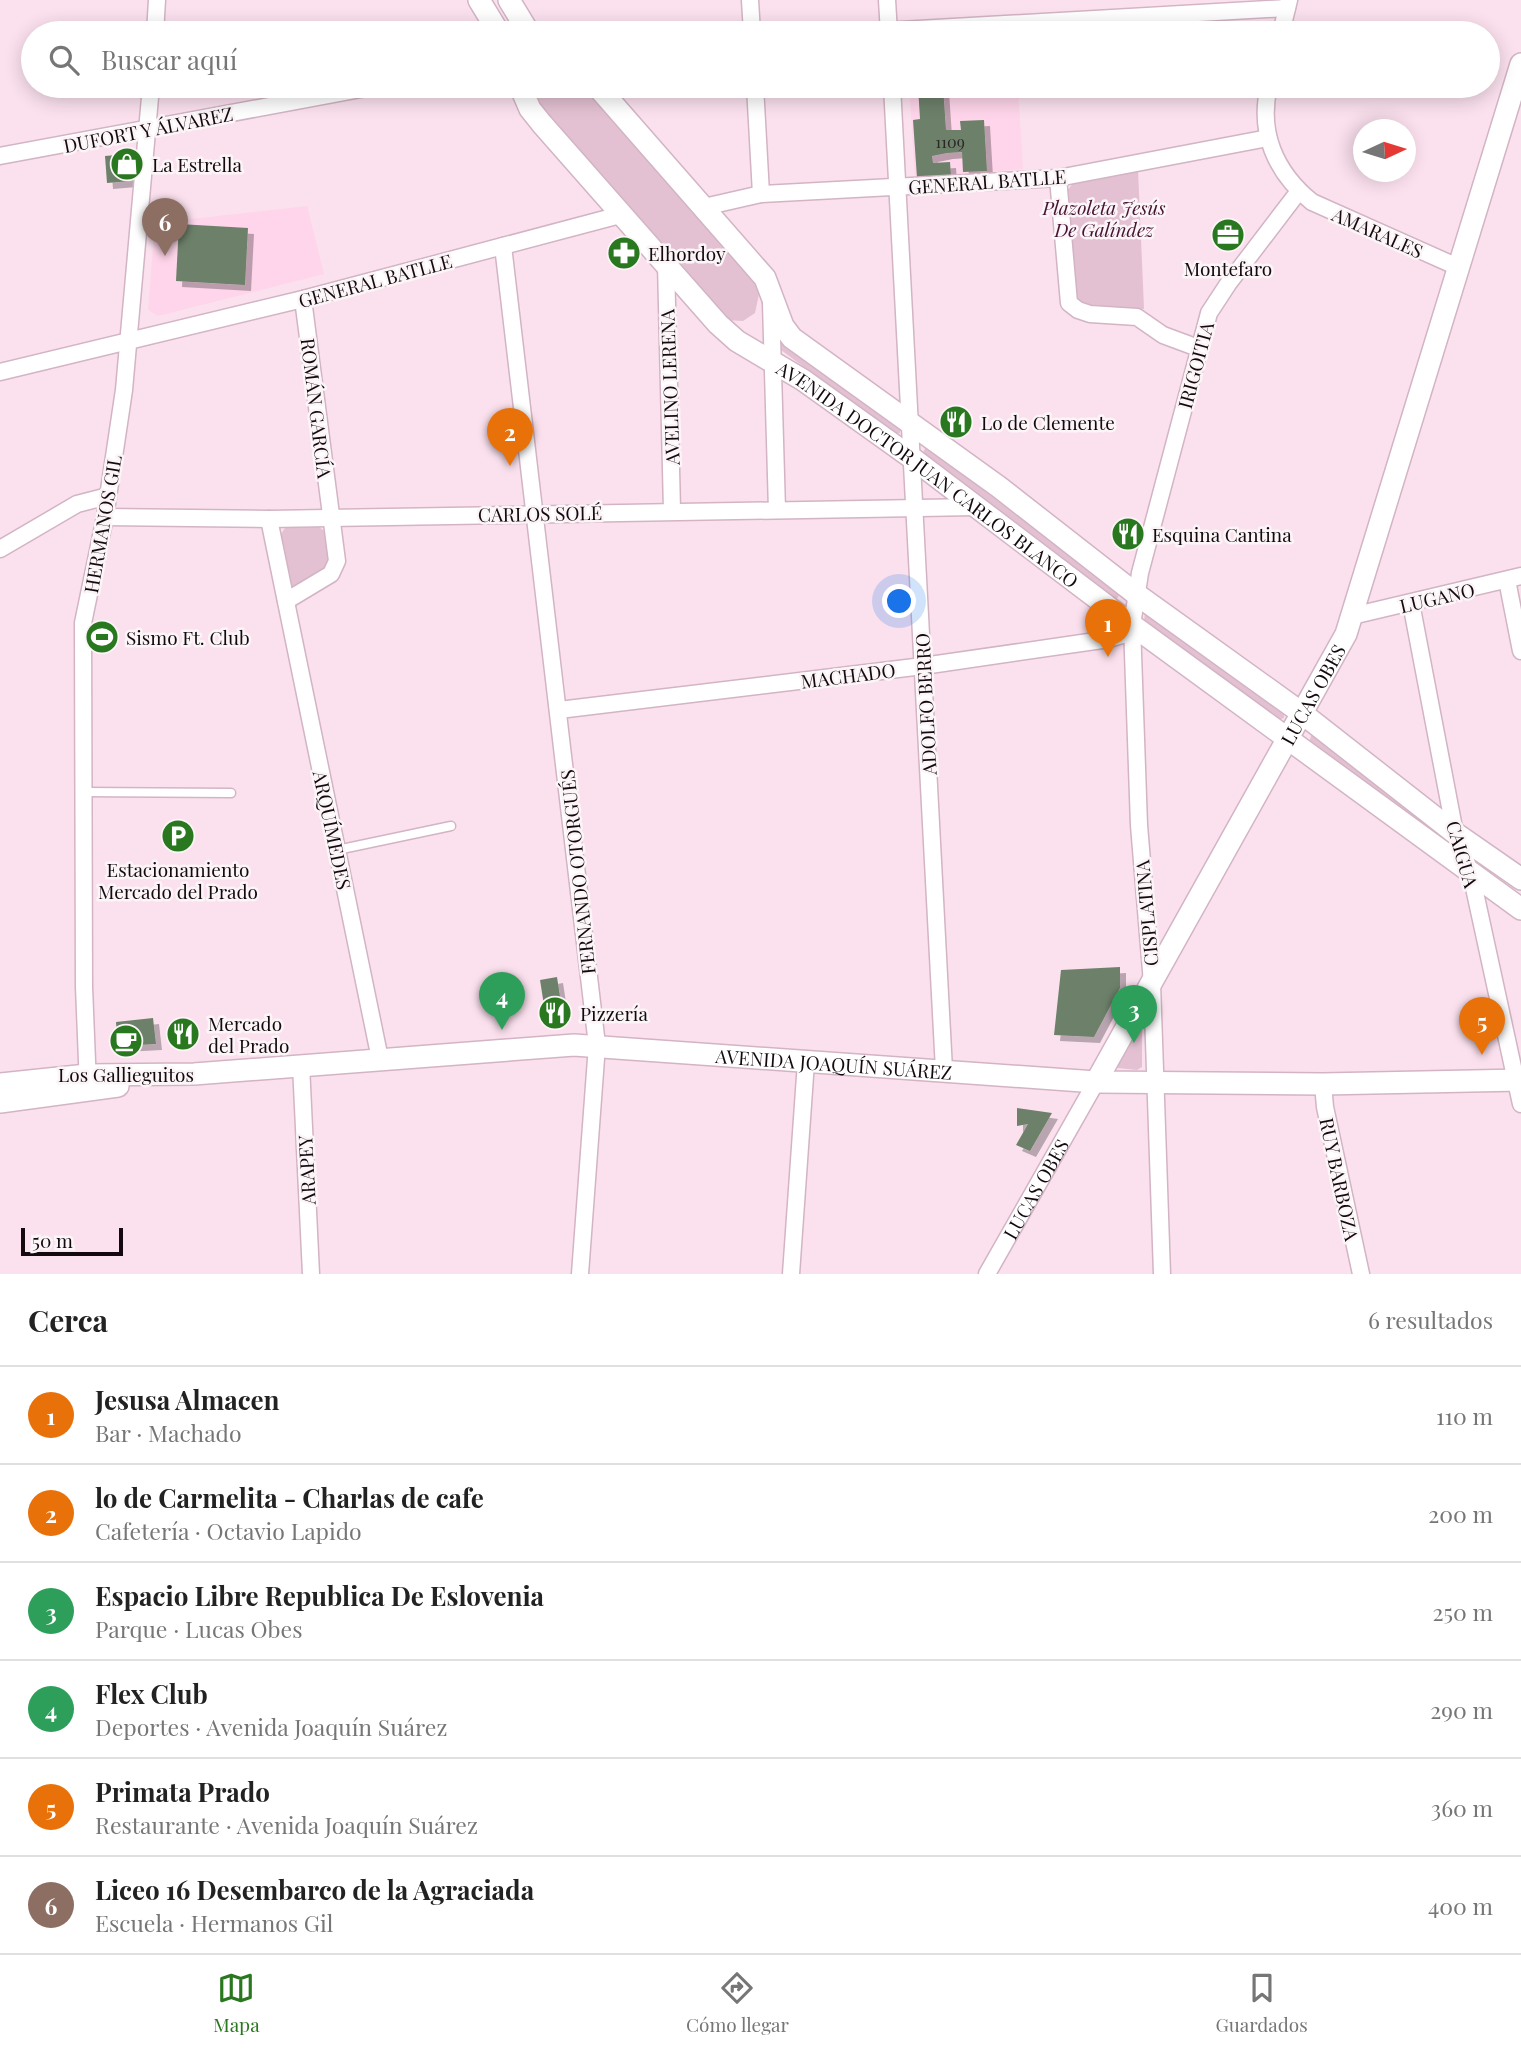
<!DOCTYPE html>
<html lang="es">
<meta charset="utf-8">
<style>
:root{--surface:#fff;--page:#f6f6f6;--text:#222;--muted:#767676;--line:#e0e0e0;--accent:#29771f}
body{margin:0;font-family:"Playfair Display",serif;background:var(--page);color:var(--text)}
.compass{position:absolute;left:1353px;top:119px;width:63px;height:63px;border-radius:50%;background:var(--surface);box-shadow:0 4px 18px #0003;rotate:86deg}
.scale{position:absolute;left:21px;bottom:18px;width:102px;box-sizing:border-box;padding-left:7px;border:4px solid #13090e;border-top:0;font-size:19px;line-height:24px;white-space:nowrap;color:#13090e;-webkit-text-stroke:5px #fbf5f8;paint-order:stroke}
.you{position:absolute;left:900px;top:602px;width:24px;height:24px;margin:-18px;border:5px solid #fff;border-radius:50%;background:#1a73e8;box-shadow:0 0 0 10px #1a73e833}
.badge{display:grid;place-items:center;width:46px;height:46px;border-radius:50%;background:var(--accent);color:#fff;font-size:23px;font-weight:700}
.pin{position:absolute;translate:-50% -58px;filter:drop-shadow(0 2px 4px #0008)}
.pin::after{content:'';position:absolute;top:37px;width:24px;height:21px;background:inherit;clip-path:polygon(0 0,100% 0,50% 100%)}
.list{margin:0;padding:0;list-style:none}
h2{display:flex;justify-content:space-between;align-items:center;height:91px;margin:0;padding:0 28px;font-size:30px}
h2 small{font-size:23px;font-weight:400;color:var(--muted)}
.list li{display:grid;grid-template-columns:46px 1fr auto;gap:21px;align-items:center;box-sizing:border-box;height:98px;padding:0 28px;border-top:2px solid var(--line)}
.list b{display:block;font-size:26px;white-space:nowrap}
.list p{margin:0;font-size:23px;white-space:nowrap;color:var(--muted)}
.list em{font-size:23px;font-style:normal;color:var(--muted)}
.icon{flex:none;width:38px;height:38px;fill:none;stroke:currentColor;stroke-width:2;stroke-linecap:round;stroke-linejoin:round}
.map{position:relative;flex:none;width:1521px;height:1274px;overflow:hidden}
.search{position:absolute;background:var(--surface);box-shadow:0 4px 18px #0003;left:21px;right:21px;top:21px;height:77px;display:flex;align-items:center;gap:18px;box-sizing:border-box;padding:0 24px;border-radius:38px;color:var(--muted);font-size:26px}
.sheet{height:679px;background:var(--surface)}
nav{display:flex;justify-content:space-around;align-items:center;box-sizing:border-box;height:98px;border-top:2px solid var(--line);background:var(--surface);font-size:19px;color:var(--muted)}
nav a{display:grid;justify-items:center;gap:4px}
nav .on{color:var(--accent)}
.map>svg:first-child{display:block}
.built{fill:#fed5ea}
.green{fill:#e3c1d2}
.building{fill:#6d816a;filter:url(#shadow)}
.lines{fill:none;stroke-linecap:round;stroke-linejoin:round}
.service-casing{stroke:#d3b4c4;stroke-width:11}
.minor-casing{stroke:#d3b4c4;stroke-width:19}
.tertiary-casing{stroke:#d3b4c4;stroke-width:24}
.service{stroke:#fff;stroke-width:8}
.minor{stroke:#fff;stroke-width:16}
.tertiary{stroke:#fff;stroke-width:21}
.labels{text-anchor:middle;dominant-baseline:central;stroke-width:5;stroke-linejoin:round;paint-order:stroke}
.number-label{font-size:16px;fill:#2a2725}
.street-label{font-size:19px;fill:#13090e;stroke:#fbf5f8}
.poi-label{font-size:19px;fill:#13090e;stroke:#fbf5f8;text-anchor:start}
.park-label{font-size:19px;font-style:italic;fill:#471333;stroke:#fbf5f8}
</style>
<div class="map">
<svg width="1521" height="1274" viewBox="0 0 1521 1274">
<defs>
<filter id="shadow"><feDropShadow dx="6" dy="6" stdDeviation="0" flood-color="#0004"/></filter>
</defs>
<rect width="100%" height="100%" fill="#fbe1ee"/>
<g class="built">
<polygon points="909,86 1018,86 1023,169 915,178"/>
<polygon points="307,206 324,274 158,316 148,310 155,223"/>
</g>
<g class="green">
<polygon points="532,86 589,86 761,285 755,313 743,321 724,320 538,106"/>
<polygon points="1138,169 1144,309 1081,305 1073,295 1066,192 1074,182"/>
<polygon points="779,337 900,428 900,433 894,434 777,347"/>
<polygon points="926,446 1120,594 1115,601 922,455"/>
<polygon points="319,527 327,533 330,557 328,569 297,587 292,586 281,534 285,528"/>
<polygon points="1145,612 1284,712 1284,718 1278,720 1144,621"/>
<polygon points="1312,733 1439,832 1438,834 1309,742"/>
<polygon points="1137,1025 1142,1028 1142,1067 1137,1070 1118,1068 1116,1063"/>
</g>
<g class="building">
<polygon points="918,86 943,86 946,130 961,130 960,121 984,120 987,171 963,172 962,152 947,153 932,156 933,163 950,162 951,176 917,178 913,120 920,119"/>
<polygon points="129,154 131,181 107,183 105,156"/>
<polygon points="179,224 248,228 245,285 176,281"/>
<polygon points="1120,967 1120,988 1094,1037 1054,1035 1061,970"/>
<polygon points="557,977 563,1016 546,1018 540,980"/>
<polygon points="153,1018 156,1044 118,1046 116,1022"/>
<polygon points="1017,1108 1052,1113 1030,1151 1016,1145 1028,1124 1017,1126"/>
</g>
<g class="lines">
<defs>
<g id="service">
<polyline points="84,792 231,793"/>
<polyline points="337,850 451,826"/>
</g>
<g id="minor">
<polyline points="750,0 752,33"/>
<polyline points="887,0 889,33"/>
<polyline points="155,33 157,0"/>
<polyline points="848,33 1287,8"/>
<polyline points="1281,33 1289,0"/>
<polyline points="755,86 761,194"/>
<polyline points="892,86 944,1070"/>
<path d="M1269 86C1258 132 1275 172 1312 202L1460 268"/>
<polyline points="0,156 377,86"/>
<polyline points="1058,178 1069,303 1078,310 1090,314 1137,317 1163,335 1198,348"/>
<polyline points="704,207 761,194 1058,178 1268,138"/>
<polyline points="503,246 597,1045 580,1274"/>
<polyline points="666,264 672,510"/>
<polyline points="771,303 777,510"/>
<polyline points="0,372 303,299 620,215"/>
<polyline points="105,517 269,519 976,507"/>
<polyline points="269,519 380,1059"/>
<polyline points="0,549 77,504 108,496"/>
<polyline points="1507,580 1521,651"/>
<polyline points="286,601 331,574 337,561 303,299"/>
<polyline points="1411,603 1455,833 1471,874 1521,1104"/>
<polyline points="1352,616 1521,576"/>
<polyline points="559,710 923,666 1109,639 1122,635 1132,625"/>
<polyline points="301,1065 311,1274"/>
<polyline points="1323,1084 1325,1107 1361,1274"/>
<polyline points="88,1086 84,987 83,623 105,517 124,390 151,86"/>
<polyline points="791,1274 806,1062"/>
<path id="s1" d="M987 1274 1096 1082"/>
<polyline points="1162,1274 1152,983 1139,825 1132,625 1140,573 1209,313 1228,284 1299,191"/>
</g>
<g id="tertiary">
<polyline points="479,0 499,33"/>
<polyline points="509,0 529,33"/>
<path id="s2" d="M520 86 530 109 542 124 718 324 737 341 803 380 912 458 1132 625 1521 909"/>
<polyline points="597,86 765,278 783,326 792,338 999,487 1136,594 1303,714 1455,833 1521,879"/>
<path id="s3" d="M1096 1082 1346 634 1521 64"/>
<path id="s4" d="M0 1084 87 1075 194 1074 574 1045 1096 1082 1323 1084 1521 1080"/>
<polyline points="0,1102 118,1086"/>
</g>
</defs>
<use href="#service" class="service-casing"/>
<use href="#minor" class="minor-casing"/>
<use href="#tertiary" class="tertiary-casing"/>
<use href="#service" class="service"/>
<use href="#minor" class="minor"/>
<use href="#tertiary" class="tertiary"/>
</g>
<defs>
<symbol id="shop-disc" viewBox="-11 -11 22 22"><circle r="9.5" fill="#29771f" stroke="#fbf5f8"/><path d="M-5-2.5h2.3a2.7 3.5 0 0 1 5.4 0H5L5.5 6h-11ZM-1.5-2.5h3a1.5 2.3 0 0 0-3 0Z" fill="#fff"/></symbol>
<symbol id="office-disc" viewBox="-11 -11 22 22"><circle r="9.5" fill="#29771f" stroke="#fbf5f8"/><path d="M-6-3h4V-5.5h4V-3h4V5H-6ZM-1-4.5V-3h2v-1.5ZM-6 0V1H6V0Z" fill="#fff"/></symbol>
<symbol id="pharmacy-disc" viewBox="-11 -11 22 22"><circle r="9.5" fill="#29771f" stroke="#fbf5f8"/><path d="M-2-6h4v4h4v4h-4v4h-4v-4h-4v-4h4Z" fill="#fff"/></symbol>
<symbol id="restaurant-disc" viewBox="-11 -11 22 22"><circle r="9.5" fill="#29771f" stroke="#fbf5f8"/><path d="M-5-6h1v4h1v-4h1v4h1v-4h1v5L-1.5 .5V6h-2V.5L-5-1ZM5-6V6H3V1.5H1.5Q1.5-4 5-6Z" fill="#fff"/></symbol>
<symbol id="stadium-disc" viewBox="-11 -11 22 22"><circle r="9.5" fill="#29771f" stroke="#fbf5f8"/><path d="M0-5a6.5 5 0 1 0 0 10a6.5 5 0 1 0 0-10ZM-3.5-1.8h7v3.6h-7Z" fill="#fff"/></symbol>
<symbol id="parking-disc" viewBox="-11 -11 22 22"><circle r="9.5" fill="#29771f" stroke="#fbf5f8"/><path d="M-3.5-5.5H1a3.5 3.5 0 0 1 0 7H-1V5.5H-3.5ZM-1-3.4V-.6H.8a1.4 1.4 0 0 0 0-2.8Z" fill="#fff"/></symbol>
<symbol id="cafe-disc" viewBox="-11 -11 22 22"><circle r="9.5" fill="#29771f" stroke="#fbf5f8"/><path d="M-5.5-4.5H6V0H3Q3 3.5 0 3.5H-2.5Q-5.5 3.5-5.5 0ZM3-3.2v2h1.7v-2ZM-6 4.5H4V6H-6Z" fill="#fff"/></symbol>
</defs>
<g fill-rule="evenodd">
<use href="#shop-disc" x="108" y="145" width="38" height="38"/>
<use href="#office-disc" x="1209" y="216" width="38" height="38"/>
<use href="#pharmacy-disc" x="605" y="234" width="38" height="38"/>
<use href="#restaurant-disc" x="937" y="403" width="38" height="38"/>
<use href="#restaurant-disc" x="1109" y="515" width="38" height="38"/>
<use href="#stadium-disc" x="83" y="618" width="38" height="38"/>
<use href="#parking-disc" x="159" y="817" width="38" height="38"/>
<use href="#restaurant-disc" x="536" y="994" width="38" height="38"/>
<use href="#restaurant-disc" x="164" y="1015" width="38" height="38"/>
<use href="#cafe-disc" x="107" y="1022" width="38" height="38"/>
</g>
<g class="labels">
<g class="number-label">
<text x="950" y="141">1109</text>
</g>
<g class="street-label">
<text transform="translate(148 129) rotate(-11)">DUFORT Y ÁLVAREZ</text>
<text transform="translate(987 181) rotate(-4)">GENERAL BATLLE</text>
<text transform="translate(1378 232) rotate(24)">AMARALES</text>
<text transform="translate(375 280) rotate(-15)">GENERAL BATLLE</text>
<text transform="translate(1195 365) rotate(-75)">IRIGOITIA</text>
<text transform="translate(669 387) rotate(-92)">AVELINO LERENA</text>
<text transform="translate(317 408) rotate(83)">ROMÁN GARCÍA</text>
<text stroke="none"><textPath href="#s2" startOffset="569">AVENIDA DOCTOR JUAN CARLOS BLANCO</textPath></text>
<text transform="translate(540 513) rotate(-1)">CARLOS SOLÉ</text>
<text transform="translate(102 524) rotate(-80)">HERMANOS GIL</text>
<text transform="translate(1437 597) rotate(-13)">LUGANO</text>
<text transform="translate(848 675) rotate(-7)">MACHADO</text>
<text stroke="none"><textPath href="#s3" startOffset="444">LUCAS OBES</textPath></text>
<text transform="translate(925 704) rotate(-93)">ADOLFO BERRO</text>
<text transform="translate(333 830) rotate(78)">ARQUÍMEDES</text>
<text transform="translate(1463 854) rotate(74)">CAIGUA</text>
<text transform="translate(577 872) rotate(-96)">FERNANDO OTORGUÉS</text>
<text transform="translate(1146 913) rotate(-95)">CISPLATINA</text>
<text stroke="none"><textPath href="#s4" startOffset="836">AVENIDA JOAQUÍN SUÁREZ</textPath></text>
<text transform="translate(306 1170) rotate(-93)">ARAPEY</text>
<text transform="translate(1340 1179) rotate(78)">RUY BARBOZA</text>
<text stroke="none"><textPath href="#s1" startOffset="98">LUCAS OBES</textPath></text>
</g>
<g class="poi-label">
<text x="152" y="164">La Estrella</text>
<text x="648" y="253">Elhordoy</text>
<text x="1228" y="268" text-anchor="middle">Montefaro</text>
<text x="981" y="422">Lo de Clemente</text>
<text x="1152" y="534">Esquina Cantina</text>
<text x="126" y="637">Sismo Ft. Club</text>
<text x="178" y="869" text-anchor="middle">Estacionamiento<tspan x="178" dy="22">Mercado del Prado</tspan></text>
<text x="580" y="1013">Pizzería</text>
<text x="208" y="1023">Mercado<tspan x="208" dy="22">del Prado</tspan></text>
<text x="126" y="1074" text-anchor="middle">Los Gallieguitos</text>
</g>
<g class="park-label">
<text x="1104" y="207">Plazoleta Jesús<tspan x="1104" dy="22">De Galíndez</tspan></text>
</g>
</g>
</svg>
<svg class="compass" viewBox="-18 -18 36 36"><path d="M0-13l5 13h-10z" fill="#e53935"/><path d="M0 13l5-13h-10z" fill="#767676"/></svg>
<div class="scale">50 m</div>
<div class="you"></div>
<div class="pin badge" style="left:1108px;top:657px;background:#e8710a">1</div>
<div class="pin badge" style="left:510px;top:466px;background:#e8710a">2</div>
<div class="pin badge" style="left:1134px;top:1043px;background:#2e9e5b">3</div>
<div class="pin badge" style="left:502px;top:1030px;background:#2e9e5b">4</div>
<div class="pin badge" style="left:1482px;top:1055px;background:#e8710a">5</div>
<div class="pin badge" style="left:165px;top:256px;background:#8d6e63">6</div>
<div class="search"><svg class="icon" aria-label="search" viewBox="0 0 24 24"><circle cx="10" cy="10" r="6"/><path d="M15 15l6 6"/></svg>Buscar aquí</div>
</div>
<section class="sheet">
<h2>Cerca<small>6 resultados</small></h2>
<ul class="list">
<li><span class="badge" style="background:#e8710a">1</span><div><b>Jesusa Almacen</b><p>Bar · Machado</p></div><em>110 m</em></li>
<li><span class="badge" style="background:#e8710a">2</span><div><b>lo de Carmelita - Charlas de cafe</b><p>Cafetería · Octavio Lapido</p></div><em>200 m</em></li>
<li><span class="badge" style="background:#2e9e5b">3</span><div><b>Espacio Libre Republica De Eslovenia</b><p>Parque · Lucas Obes</p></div><em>250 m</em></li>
<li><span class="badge" style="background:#2e9e5b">4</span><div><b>Flex Club</b><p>Deportes · Avenida Joaquín Suárez</p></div><em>290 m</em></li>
<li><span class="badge" style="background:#e8710a">5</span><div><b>Primata Prado</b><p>Restaurante · Avenida Joaquín Suárez</p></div><em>360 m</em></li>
<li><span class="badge" style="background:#8d6e63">6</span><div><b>Liceo 16 Desembarco de la Agraciada</b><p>Escuela · Hermanos Gil</p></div><em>400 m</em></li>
</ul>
</section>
<nav>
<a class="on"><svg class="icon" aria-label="map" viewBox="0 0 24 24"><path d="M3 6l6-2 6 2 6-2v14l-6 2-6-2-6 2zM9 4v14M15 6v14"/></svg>Mapa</a>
<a><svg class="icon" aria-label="directions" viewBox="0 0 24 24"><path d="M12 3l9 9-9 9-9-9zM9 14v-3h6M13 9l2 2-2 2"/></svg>Cómo llegar</a>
<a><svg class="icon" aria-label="saved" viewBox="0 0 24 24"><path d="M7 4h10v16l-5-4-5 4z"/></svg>Guardados</a>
</nav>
